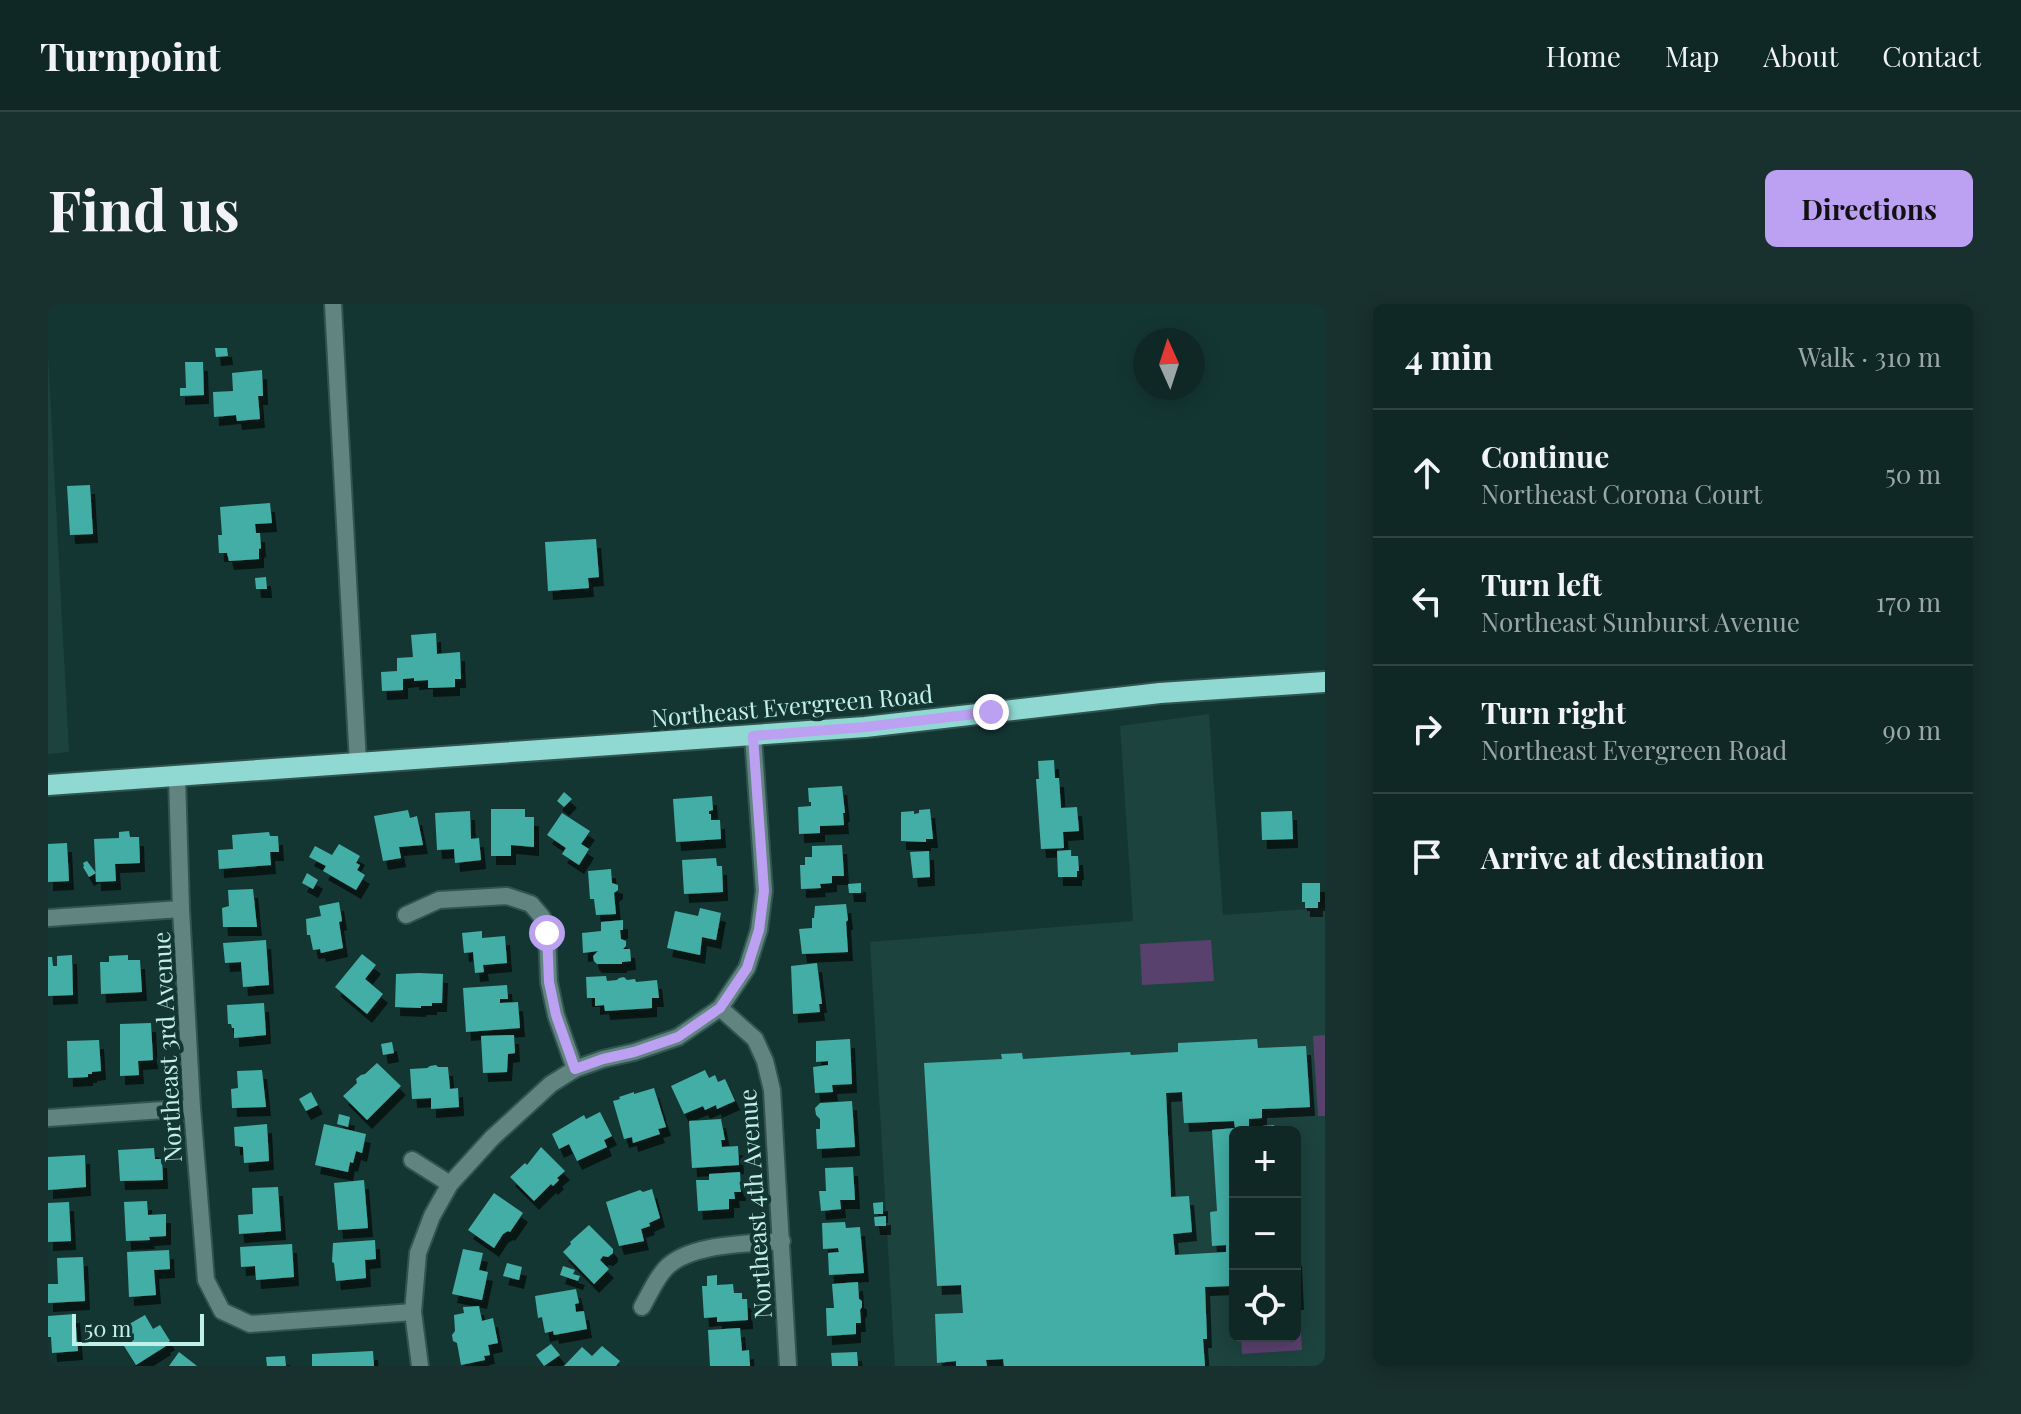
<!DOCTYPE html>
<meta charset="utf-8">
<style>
:root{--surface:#0f2826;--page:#18302e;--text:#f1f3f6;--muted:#9ba6a7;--line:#2f4443;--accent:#bca0f2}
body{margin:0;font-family:"Playfair Display",serif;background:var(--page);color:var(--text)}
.controls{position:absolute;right:24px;bottom:24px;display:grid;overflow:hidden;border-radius:12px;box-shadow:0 4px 20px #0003}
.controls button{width:72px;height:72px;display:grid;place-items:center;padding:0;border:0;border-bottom:2px solid var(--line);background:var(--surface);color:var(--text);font:40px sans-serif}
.compass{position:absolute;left:1085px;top:24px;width:72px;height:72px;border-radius:50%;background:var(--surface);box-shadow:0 4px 20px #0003;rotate:357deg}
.scale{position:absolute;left:24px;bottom:20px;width:132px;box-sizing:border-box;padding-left:8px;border:4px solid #c1f0eb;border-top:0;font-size:22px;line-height:28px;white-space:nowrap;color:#c1f0eb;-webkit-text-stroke:6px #143633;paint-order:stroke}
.stop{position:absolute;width:24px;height:24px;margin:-18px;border:6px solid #bca0f2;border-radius:50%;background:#fff}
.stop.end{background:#bca0f2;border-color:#fff;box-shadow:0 2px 8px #0008}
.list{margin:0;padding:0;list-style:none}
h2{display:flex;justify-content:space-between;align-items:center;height:104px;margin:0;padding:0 32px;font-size:34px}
h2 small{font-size:26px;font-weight:400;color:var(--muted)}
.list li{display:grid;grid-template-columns:52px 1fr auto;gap:24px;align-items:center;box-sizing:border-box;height:128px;padding:0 32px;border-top:2px solid var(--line)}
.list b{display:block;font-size:30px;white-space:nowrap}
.list p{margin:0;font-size:26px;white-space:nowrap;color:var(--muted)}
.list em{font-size:26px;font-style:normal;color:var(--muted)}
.icon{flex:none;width:44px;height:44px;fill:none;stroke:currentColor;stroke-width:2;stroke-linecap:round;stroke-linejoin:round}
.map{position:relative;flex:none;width:1277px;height:1062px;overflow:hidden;border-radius:12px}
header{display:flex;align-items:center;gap:48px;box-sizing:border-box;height:112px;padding:0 40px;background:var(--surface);border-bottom:2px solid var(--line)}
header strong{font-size:38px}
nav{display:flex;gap:44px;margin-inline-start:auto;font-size:28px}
.intro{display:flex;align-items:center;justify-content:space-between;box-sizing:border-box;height:192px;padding:0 48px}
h1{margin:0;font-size:56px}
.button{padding:20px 36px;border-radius:12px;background:var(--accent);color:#111;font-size:28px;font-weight:700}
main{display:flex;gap:48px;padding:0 48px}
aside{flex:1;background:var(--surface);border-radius:12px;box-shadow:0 4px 20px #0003}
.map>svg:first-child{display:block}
.built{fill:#1d433f;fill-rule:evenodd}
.green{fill:#59416e}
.building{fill:#43aea6;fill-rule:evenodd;filter:url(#shadow)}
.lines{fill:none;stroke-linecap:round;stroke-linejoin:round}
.minor-casing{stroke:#305450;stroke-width:20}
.primary-casing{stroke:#305450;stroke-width:24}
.minor{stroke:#628480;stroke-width:16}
.primary{stroke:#90d9d2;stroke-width:20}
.route{stroke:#bca0f2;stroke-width:10}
.labels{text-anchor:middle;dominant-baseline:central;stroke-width:8;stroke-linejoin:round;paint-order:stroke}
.street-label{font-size:24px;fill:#c1f0eb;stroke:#143633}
</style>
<header>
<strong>Turnpoint</strong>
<nav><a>Home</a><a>Map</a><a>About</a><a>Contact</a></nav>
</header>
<div class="intro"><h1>Find us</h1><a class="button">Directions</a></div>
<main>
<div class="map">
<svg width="1277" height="1062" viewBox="0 0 1277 1062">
<defs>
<filter id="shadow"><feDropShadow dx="5" dy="9" stdDeviation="0" flood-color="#0009"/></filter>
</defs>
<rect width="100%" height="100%" fill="#143633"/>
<g class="built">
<polygon points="0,51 21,448 0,450"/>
<path d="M1161 410 1175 611 1277 604V1062H847L822 638 1085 617 1072 422ZM1187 828H1247V1032H1187Z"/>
</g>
<g class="green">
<polygon points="1163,636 1166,677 1094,681 1092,640"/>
<polygon points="1277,731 1277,812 1270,812 1265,732"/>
<polygon points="1252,1012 1254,1046 1194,1050 1193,1032 1247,1032 1247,1013"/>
</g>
<g class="building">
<polygon points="167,44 179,44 180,52 168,53"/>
<polygon points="137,58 155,58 156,91 132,92 132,84 138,84"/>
<polygon points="214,66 215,92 210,92 212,115 189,117 188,111 166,113 165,88 185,87 184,69"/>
<polygon points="42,181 45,230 22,231 19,182"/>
<polygon points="222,199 224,219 207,220 208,229 212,229 213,244 211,245 211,255 181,257 179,249 171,249 170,231 174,231 172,203"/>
<polygon points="548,235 551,273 540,274 541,284 500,287 497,238"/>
<polygon points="218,273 219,285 208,285 207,274"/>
<polygon points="388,329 389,350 412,348 413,375 407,375 407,383 380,384 380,376 366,377 366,374 355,375 355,386 334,387 333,368 349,367 349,354 365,353 363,331"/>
<polygon points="1006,456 1007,474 1011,474 1013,504 1029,503 1031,527 1015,528 1016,544 993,545 988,475 991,475 990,457"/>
<polygon points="794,482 797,509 795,509 796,521 772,522 772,529 751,530 750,503 763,502 763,498 761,498 760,484"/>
<polygon points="516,488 524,495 516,503 509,497"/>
<polygon points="664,492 665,506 661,507 661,510 663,510 663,516 672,516 673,535 628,538 625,495"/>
<polygon points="443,505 477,505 477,513 486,513 486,543 463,541 463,552 443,552"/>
<polygon points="882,505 885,535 878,535 878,538 853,537 853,508 866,507 866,510 871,509 871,506"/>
<polygon points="360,506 362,514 369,512 375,541 351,543 353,554 335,557 326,512"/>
<polygon points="422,507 423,535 431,534 433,556 407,559 406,545 389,546 387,509"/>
<polygon points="1244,507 1245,535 1214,536 1213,508"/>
<polygon points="514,509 542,527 533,540 541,545 531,561 514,550 518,544 499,531"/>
<polygon points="81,527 82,533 91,533 92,559 67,560 68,577 48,578 46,535 71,534 71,528"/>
<polygon points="221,528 222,532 230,532 231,548 222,548 223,561 171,565 170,546 185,545 184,531"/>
<polygon points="19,539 21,577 0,578 0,540"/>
<polygon points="291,540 312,552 308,559 312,561 309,566 317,571 308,586 275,567 278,562 261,553 267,542 284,551"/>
<polygon points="794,541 796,572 784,572 784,579 772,580 773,584 753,585 752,561 757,561 757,553 764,553 764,542"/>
<polygon points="1023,546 1023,552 1030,552 1031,567 1029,567 1029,573 1010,573 1009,547"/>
<polygon points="881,547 882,573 865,574 862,548"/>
<polygon points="668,554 669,562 674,562 675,588 636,590 634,556"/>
<polygon points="39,557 48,569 41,573 35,563 36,562 35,559"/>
<polygon points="563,565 564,579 570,581 570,586 566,589 568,610 548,611 546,595 542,595 540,567"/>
<polygon points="259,569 270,576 265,585 254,579"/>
<polygon points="813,579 813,589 801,589 800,580"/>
<polygon points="1254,579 1272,579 1272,598 1270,598 1270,604 1257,604 1257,598 1254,598"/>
<polygon points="205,585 209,623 175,623 174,604 181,602 180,586"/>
<polygon points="291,598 294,617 291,618 295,644 273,649 272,645 265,646 262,631 259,631 258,615 273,612 271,602"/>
<polygon points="798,600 800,616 798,618 800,648 754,650 751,625 764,624 764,614 766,614 767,602"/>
<polygon points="652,604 673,609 668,636 654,633 652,651 619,644 627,607 650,612"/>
<polygon points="575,616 575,626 572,626 573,635 578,637 578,642 575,645 582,645 583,657 574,658 574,660 549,660 546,657 545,652 550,647 535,649 534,629 553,627 553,618"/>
<polygon points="434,627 434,634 457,632 459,659 435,661 436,668 427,669 425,648 416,649 414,629"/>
<polygon points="218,636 221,681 195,683 193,658 177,659 175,639"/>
<polygon points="314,650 328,661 317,675 335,690 319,710 287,683"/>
<polygon points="24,651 25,691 0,692 0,653 4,653 5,662 9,662 9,652"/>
<polygon points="80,651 80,656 92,656 94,688 53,690 52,658 61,658 61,652"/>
<polygon points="769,659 774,700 771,700 772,708 745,710 743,662"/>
<polygon points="371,669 395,670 394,699 384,699 384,702 373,702 373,704 347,703 348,670"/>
<polygon points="558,672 559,677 569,676 571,674 576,673 579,676 587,675 588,678 609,676 611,694 604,694 604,704 557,707 556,701 547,702 547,694 539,694 538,673"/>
<polygon points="459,681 460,695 452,695 452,699 470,698 472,724 418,728 415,684"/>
<polygon points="216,699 218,731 186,734 186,724 184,724 183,720 180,720 179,701"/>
<polygon points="103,719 105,756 90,757 91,771 72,772 72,720"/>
<polygon points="466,731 467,749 460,750 459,768 435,769 433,732"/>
<polygon points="802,735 804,780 784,781 785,788 767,789 765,763 780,761 780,757 768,758 768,737"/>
<path d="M1209 735 1210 744 1258 742 1262 803 1214 805V814L1201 815V823L1226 821V828H1187V1001H1183L1182 982 1157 983 1159 1035H1155L1157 1062H956L955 1055 938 1056 939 1062H908V1057L889 1059 887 1010 915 1009 913 981 889 982 876 759 954 755 953 750 974 749 975 755 1082 748 1083 751 1130 748V739ZM1134 788 1136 819 1186 817 1187 824 1164 826 1169 907 1162 908 1164 942 1178 941V948L1127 951 1125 930 1144 928 1141 892 1123 893 1118 789Z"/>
<polygon points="51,736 53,767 44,768 44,770 40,770 40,773 20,774 19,737"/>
<polygon points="344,738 346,749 335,751 333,740"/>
<polygon points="329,759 353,782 319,816 295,792 309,779 308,775 313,771 317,770"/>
<polygon points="388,761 390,763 400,763 402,785 410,784 411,803 383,805 383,794 364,795 362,765 379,764 382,762"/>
<polygon points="214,766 218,803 184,804 183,785 190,784 189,767"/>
<polygon points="657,766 661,774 667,771 670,778 677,775 687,797 669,805 668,801 657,806 655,802 636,810 623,782"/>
<polygon points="606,784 618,823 610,825 612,830 585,839 584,833 576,835 565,797 572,795 571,793 586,788 586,790"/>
<polygon points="263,788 270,801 258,807 251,795"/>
<polygon points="804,797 807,843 769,845 768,825 772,825 772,815 768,811 767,804 772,799"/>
<polygon points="552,808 564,832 556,836 559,843 529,857 521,840 511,845 504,830 536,811 538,815"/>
<polygon points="291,810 302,813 300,823 289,820"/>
<polygon points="673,815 677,836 673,836 674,843 690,842 691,861 644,864 641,817"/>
<polygon points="219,820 221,857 196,859 195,843 187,842 186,823"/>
<polygon points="276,820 318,830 314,849 308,847 305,859 302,858 300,868 267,861"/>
<polygon points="493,843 517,867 509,874 511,876 505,882 503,880 486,897 462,873 477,859 479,861"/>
<polygon points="106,844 107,855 114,855 115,876 72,877 70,846"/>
<polygon points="37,851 38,883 0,886 0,853"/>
<polygon points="805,863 807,896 792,896 793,905 773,907 771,887 778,887 777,864"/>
<polygon points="692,868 693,888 686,888 687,895 681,895 681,905 650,907 648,876 661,876 661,870"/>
<polygon points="316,876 320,924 290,926 286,879"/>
<polygon points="230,883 233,927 191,930 190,911 205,910 204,884"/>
<polygon points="604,885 612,914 601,919 602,922 593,925 596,937 571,942 558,898 592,886 595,888"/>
<polygon points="446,889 475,909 462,928 460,927 455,930 446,944 420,926"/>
<polygon points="99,897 100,911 118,910 118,932 101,933 102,936 78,937 76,898"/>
<polygon points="21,898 23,937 0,938 0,899"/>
<polygon points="835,898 835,910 826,910 825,899"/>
<polygon points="838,912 838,922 827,922 826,913"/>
<polygon points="797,918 798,924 812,923 816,969 781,971 780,949 791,948 790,944 775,945 774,919"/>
<polygon points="541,921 565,945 565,949 560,953 555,952 552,956 561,965 546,980 515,948 523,940 522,938"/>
<polygon points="327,936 328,955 317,956 318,974 288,977 286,959 284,958 285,939"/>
<polygon points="244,940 246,973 208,976 207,962 193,963 192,943"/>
<polygon points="415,945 435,949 431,966 440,968 434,996 404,990"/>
<polygon points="121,946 122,965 106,966 108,991 81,993 79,948"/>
<polygon points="35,953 37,997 0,999 0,980 10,980 9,954"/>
<polygon points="1247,953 1249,953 1251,997 1247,997"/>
<polygon points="459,959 474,963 471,976 455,972"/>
<polygon points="515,962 527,966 525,970 532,972 530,977 512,971"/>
<polygon points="669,971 669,981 685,980 686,989 694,989 694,995 699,995 700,1016 669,1018 669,1013 656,1014 654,982 659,982 659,972"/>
<polygon points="810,978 811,995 814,997 814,1003 812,1006 813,1019 808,1019 808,1030 779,1032 778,1004 786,1004 784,980"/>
<polygon points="528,985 531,999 527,1000 528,1008 536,1007 539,1025 506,1031 505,1027 497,1029 494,1013 490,1014 487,992"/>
<polygon points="431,1002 434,1017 445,1014 450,1039 440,1041 442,1051 436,1052 437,1056 413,1061 409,1039 405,1037 404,1031 407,1027 406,1011 416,1009 415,1003"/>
<polygon points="27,1010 30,1047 4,1049 3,1033 0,1033 0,1012"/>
<polygon points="97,1011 105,1025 112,1021 122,1037 117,1040 118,1042 88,1061 76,1042 85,1037 76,1023"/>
<polygon points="692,1024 694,1047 701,1046 702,1062 662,1062 660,1026"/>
<polygon points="503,1040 512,1051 496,1062 488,1051"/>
<polygon points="554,1042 572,1057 568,1062 516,1062 534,1043 544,1052"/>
<polygon points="325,1047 326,1062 264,1062 264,1050"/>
<polygon points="131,1048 149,1062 121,1062"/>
<polygon points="809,1048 810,1062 784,1062 783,1049"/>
<polygon points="237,1052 238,1062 219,1062 218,1053"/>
</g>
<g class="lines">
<defs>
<g id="minor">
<polyline points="285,0 310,459"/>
<polyline points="129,473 133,605 144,804 158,976 174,1007 202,1020 365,1008"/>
<polyline points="358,611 391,596 459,592 483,600 494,613 499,629 501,678 508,711 527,765"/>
<polyline points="0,614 133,605"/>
<polyline points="672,704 707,735 717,757 724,786 740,1062"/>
<polyline points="0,814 144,804"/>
<polyline points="364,856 402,880"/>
<path d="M594 1003C601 991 608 974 618 964 642 939 701 940 734 937"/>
<polyline points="372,1062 365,1008 370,949 384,912 402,880 444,834 503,780 527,765 555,755 586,748 630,733 672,704 699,664 711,626 716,587 705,432"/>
</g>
<polyline id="primary" points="0,481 817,423 1112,389 1277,378"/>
</defs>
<use href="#minor" class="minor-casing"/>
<use href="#primary" class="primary-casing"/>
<use href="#minor" class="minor"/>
<use href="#primary" class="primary"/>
</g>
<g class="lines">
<polyline class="route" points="499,629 501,678 508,711 527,765 555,755 586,748 630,733 672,704 699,664 711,626 716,587 705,432 817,423 943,408"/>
</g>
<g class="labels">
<g class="street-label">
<text transform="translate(744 401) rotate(-5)">Northeast Evergreen Road</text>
<text transform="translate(118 743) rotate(-93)">Northeast 3rd Avenue</text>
<text transform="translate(706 900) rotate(-94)">Northeast 4th Avenue</text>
</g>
</g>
</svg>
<div class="controls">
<button>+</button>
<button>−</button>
<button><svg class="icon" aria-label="locate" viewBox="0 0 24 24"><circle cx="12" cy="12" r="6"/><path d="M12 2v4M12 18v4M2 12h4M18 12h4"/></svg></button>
</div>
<svg class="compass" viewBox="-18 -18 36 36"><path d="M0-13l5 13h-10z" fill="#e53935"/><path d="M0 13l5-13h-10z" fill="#9ba6a7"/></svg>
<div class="scale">50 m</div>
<div class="stop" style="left:499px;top:629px"></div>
<div class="stop end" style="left:943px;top:408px"></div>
</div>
<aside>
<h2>4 min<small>Walk · 310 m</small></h2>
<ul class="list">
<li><svg class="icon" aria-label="ahead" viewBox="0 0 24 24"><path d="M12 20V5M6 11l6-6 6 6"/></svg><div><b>Continue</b><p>Northeast Corona Court</p></div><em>50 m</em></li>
<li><svg class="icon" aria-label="left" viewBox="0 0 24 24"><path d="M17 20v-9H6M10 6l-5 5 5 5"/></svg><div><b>Turn left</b><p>Northeast Sunburst Avenue</p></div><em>170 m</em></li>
<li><svg class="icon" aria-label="right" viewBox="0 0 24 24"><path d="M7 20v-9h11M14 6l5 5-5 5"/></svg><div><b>Turn right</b><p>Northeast Evergreen Road</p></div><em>90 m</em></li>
<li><svg class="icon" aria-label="arrive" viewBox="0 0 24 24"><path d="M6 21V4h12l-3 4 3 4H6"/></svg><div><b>Arrive at destination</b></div></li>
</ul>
</aside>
</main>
